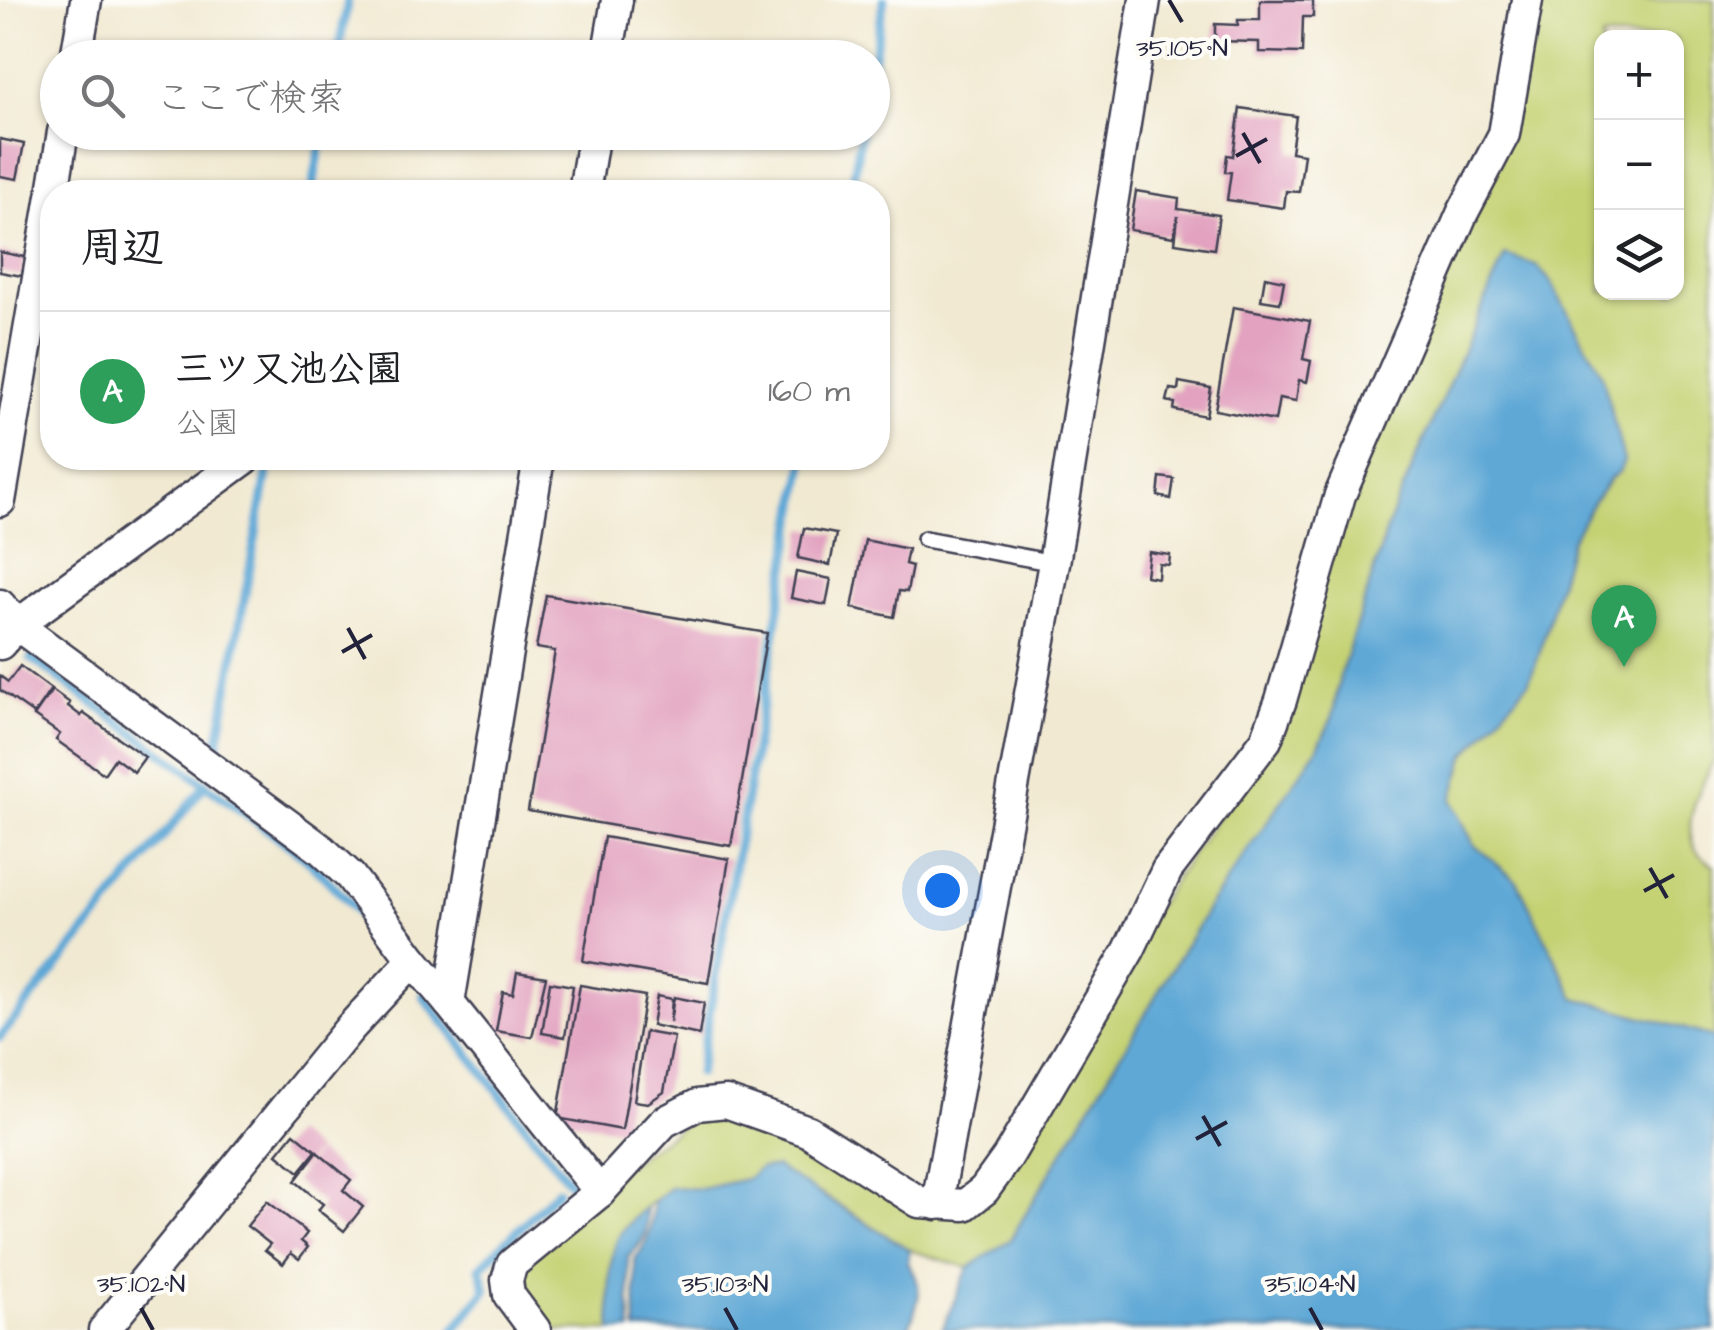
<!DOCTYPE html>
<html lang="ja">
<meta charset="utf-8">
<style>
:root{--surface:#fff;--page:#f2f2f2;--text:#202124;--muted:#757577;--line:#e0e0e0;--accent:#1f6fb2}
body{margin:0;font-family:"Architects Daughter","Klee One",sans-serif;background:var(--page);color:var(--text)}
.controls{position:absolute;right:30px;top:30px;display:grid;overflow:hidden;border-radius:20px;box-shadow:0 2px 8px #0004}
.controls button{width:90px;height:90px;display:grid;place-items:center;padding:0;border:0;border-bottom:2px solid var(--line);background:var(--surface);color:var(--text);font:50px sans-serif}
.you{position:absolute;left:942px;top:890px;width:35px;height:35px;margin:-25px;border:8px solid #fff;border-radius:50%;background:#1a73e8;box-shadow:0 0 0 15px #1a73e833}
.badge{display:grid;place-items:center;width:65px;height:65px;border-radius:50%;background:var(--accent);color:#fff;font-size:32px;font-weight:700}
.pin{position:absolute;translate:-50% -82px;filter:drop-shadow(0 2px 5px #0008)}
.pin::after{content:'';position:absolute;top:52px;width:35px;height:30px;background:inherit;clip-path:polygon(0 0,100% 0,50% 100%)}
.list{margin:0;padding:0;list-style:none}
h2{display:flex;justify-content:space-between;align-items:center;height:130px;margin:0;padding:0 40px;font-size:42px}
h2 small{font-size:32px;font-weight:400;color:var(--muted)}
.list li{display:grid;grid-template-columns:65px 1fr auto;gap:30px;align-items:center;box-sizing:border-box;height:160px;padding:0 40px;border-top:2px solid var(--line)}
.list b{display:block;font-size:38px;white-space:nowrap}
.list p{margin:0;font-size:32px;white-space:nowrap;color:var(--muted)}
.list em{font-size:32px;font-style:normal;color:var(--muted)}
.icon{flex:none;width:55px;height:55px;fill:none;stroke:currentColor;stroke-width:2;stroke-linecap:round;stroke-linejoin:round}
.map{position:relative;flex:none;width:1714px;height:1330px;overflow:hidden}
.search{position:absolute;background:var(--surface);box-shadow:0 2px 8px #0004;left:40px;top:40px;width:850px;height:110px;display:flex;align-items:center;gap:25px;box-sizing:border-box;padding:0 35px;border-radius:55px;color:var(--muted);font-size:38px}
.panel{position:absolute;background:var(--surface);box-shadow:0 2px 8px #0004;left:40px;top:180px;width:850px;height:290px;border-radius:40px}
.map>svg:first-child{display:block}
.green{fill:#c4d273;stroke:#737a57;stroke-width:2.5;fill-rule:evenodd}
.water{fill:#5fa8d6;stroke:#406588;stroke-width:2.5}
.lines{fill:none;stroke-linecap:round;stroke-linejoin:round}
.stream{stroke:#5fa8d6;stroke-width:9}
.building{fill:#e2a2c0}
.lane-casing{stroke:#414052;stroke-width:20}
.street-casing{stroke:#414052;stroke-width:35}
.lane{stroke:#fff;stroke-width:15}
.street{stroke:#fff;stroke-width:30}
.ticks{fill:none;stroke:#22223b;stroke-width:4}
.ticks-label{font-size:25px;text-anchor:middle;fill:#22223b;stroke:#fdfcf7;stroke-width:8;stroke-linejoin:round;paint-order:stroke}
</style>
<div class="map">
<svg width="1714" height="1330" viewBox="0 0 1714 1330">
<rect width="100%" height="100%" fill="#fdfcf7"/>
<filter id="ink" filterUnits="userSpaceOnUse"><feTurbulence type="fractalNoise" baseFrequency=".01" numOctaves="2"/><feDisplacementMap in="SourceGraphic" scale="20" xChannelSelector="R" yChannelSelector="G"/><feConvolveMatrix kernelMatrix="1 2 1 2 8 2 1 2 1" color-interpolation-filters="sRGB"/></filter>
<filter id="wash" filterUnits="userSpaceOnUse"><feTurbulence type="fractalNoise" baseFrequency=".0048" numOctaves="4" result="noise"/><feDisplacementMap in="SourceGraphic" scale="40" xChannelSelector="R" yChannelSelector="G"/><feGaussianBlur stdDeviation="2.25" result="paint"/><feColorMatrix in="noise" values="0 0 0 0 0 0 0 0 0 0 0 0 0 0 0 0 0 1.4 0 .05"/><feComposite in="paint" operator="in"/></filter>
<g filter="url(#wash)">
<rect width="100%" height="100%" fill="#f1e9d1"/>
<path class="green" d="M1538 0H1714V760C1699 791 1669 843 1714 865V1037L1575 998 1517 881 1474 845 1452 800 1465 756 1528 683 1538 658 1571 541 1594 501 1611 478 1619 472 1602 374 1550 281 1536 265 1505 255 1392 514 1340 676 1332 718 1316 751 1210 905 1010 1241 968 1268 910 1250 820 1193 746 1179 701 1189 671 1187C654 1201 631 1216 620 1236 606 1259 609 1304 612 1330H546L513 1291 510 1261 576 1200 690 1121 713 1115 736 1116 789 1137 961 1215 1178 874 1270 745 1348 497 1470 219ZM1602 38H1676V292H1602Z"/>
<g class="water">
<polygon points="1505,255 1536,265 1550,281 1602,374 1624,461 1619,472 1611,478 1594,501 1571,541 1538,658 1528,683 1465,756 1452,800 1474,845 1517,881 1575,998 1714,1037 1714,1330 942,1330 968,1268 1010,1240 1210,905 1316,751 1332,718 1340,676 1392,514"/>
<path d="M776 1167 910 1250 908 1263C926 1288 918 1303 908 1330H636L635 1259C650 1240 652 1226 653 1202L671 1187 702 1189 746 1179 760 1168Z"/>
<path d="M646 1206C648 1232 647 1239 628 1257L631 1330H612C609 1305 607 1258 619 1236 625 1225 638 1215 646 1206Z"/>
</g>
<g class="lines">
<g class="stream">
<polyline points="337,58 348,0"/>
<polyline points="872,68 884,0"/>
<polyline points="312,192 323,132"/>
<polyline points="851,192 861,132"/>
<polyline points="31,658 305,857 350,903 394,959"/>
<polyline points="216,755 267,474"/>
<polyline points="423,996 577,1192"/>
<polyline points="0,1037 206,784"/>
<polyline points="699,1073 805,458"/>
<polyline points="454,1330 486,1290 480,1268 558,1190"/>
</g>
</g>
<g id="blocks">
<g class="building">
<polygon points="1260,0 1313,0 1313,17 1303,17 1302,53 1259,52 1259,42 1215,41 1215,24 1238,25 1238,20 1260,20"/>
<polygon points="1240,108 1296,116 1291,152 1304,154 1299,192 1286,191 1284,208 1227,200 1231,172 1225,172 1227,155 1233,156"/>
<polygon points="0,139 24,144 17,179 0,176"/>
<polygon points="1136,191 1179,198 1178,209 1219,215 1214,249 1175,243 1178,216 1174,237 1130,230"/>
<polygon points="0,252 25,257 22,276 0,272"/>
<polygon points="1265,277 1284,281 1280,303 1261,300"/>
<polygon points="1233,307 1310,321 1303,359 1311,361 1307,382 1299,380 1296,401 1279,398 1275,421 1215,410"/>
<polygon points="1179,382 1211,388 1206,416 1174,410 1175,403 1167,401 1170,389 1178,390"/>
<polygon points="1160,477 1174,479 1171,499 1158,496"/>
<polygon points="804,528 836,534 830,565 798,558"/>
<polygon points="865,540 908,549 905,564 912,566 907,592 899,591 894,617 852,608"/>
<polygon points="1149,552 1170,555 1169,565 1159,564 1158,578 1146,576"/>
<polygon points="796,572 831,579 826,605 791,598"/>
<polygon points="546,595 767,633 731,846 528,811 555,651 536,648"/>
<polygon points="20,666 51,689 34,714 0,690 0,676 8,682"/>
<polygon points="52,690 70,703 68,706 81,716 83,713 145,757 134,772 115,758 104,774 56,740 60,734 34,716"/>
<polygon points="604,837 729,859 708,983 583,961"/>
<polygon points="517,972 546,977 532,1037 496,1031 503,992 513,994"/>
<polygon points="550,982 573,986 565,1037 542,1033"/>
<polygon points="580,985 645,996 622,1130 557,1118"/>
<polygon points="657,996 672,999 670,1022 674,997 704,1003 699,1035 652,1025"/>
<polygon points="645,1032 674,1037 664,1092 648,1103 634,1101"/>
<polygon points="294,1133 316,1151 299,1172 277,1154"/>
<polygon points="317,1152 351,1180 343,1190 363,1207 344,1231 318,1210 323,1204 295,1181"/>
<polygon points="267,1201 307,1233 301,1241 308,1247 299,1259 291,1253 283,1264 265,1250 270,1244 247,1226"/>
</g>
</g>
</g>
<g filter="url(#ink)">
<use href="#blocks" fill-opacity="0" stroke="#414052" stroke-width="2.5"/>
<g class="lines">
<defs>
<polyline id="lane" points="925,539 1054,563"/>
<g id="street">
<polyline points="76,58 86,0"/>
<polyline points="607,58 617,0"/>
<polyline points="53,192 63,132"/>
<polyline points="584,192 594,132"/>
<polyline points="0,501 52,196"/>
<polyline points="0,605 17,625 322,850 350,876 413,960"/>
<polyline points="0,644 17,625 246,458"/>
<polyline points="449,1003 600,1192"/>
<polyline points="937,1204 1054,563 1145,0"/>
<polyline points="104,1330 350,1028 413,960 449,1003 539,458"/>
<polyline points="535,1330 509,1295 507,1280 512,1264 600,1192 664,1122 697,1105 726,1102 808,1131 919,1202 965,1205 984,1190 1007,1158 1129,950 1167,870 1266,740 1281,700 1340,495 1462,214 1504,134 1527,0"/>
</g>
</defs>
<use href="#lane" class="lane-casing"/>
<use href="#street" class="street-casing"/>
<use href="#lane" class="lane"/>
<use href="#street" class="street"/>
</g>
</g>
<path class="ticks" d="M1169 0 1182 22M1243 133 1260 163M1236 156 1267 139M348 628 365 659M342 652 372 635M1650 868 1667 898M1644 891 1674 875M1203 1116 1220 1146M1196 1139 1227 1122M141 1308 153 1330M725 1308 737 1330M1310 1308 1322 1330"/>
<g class="ticks-label">
<text x="1182" y="56">35.105°N</text>
<text x="141" y="1292">35.102°N</text>
<text x="725" y="1292">35.103°N</text>
<text x="1310" y="1292">35.104°N</text>
</g>
</svg>
<div class="controls">
<button>+</button>
<button>−</button>
<button><svg class="icon" aria-label="layers" viewBox="0 0 24 24"><path d="M12 4l9 5-9 5-9-5zM3 14l9 5 9-5"/></svg></button>
</div>
<div class="you"></div>
<div class="pin badge" style="left:1624px;top:667px;background:#2e9e5b">A</div>
<div class="search"><svg class="icon" aria-label="search" viewBox="0 0 24 24"><circle cx="10" cy="10" r="6"/><path d="M15 15l6 6"/></svg>ここで検索</div>
<section class="panel">
<h2>周辺<small></small></h2>
<ul class="list">
<li><span class="badge" style="background:#2e9e5b">A</span><div><b>三ツ又池公園</b><p>公園</p></div><em>160 m</em></li>
</ul>
</section>
</div>
